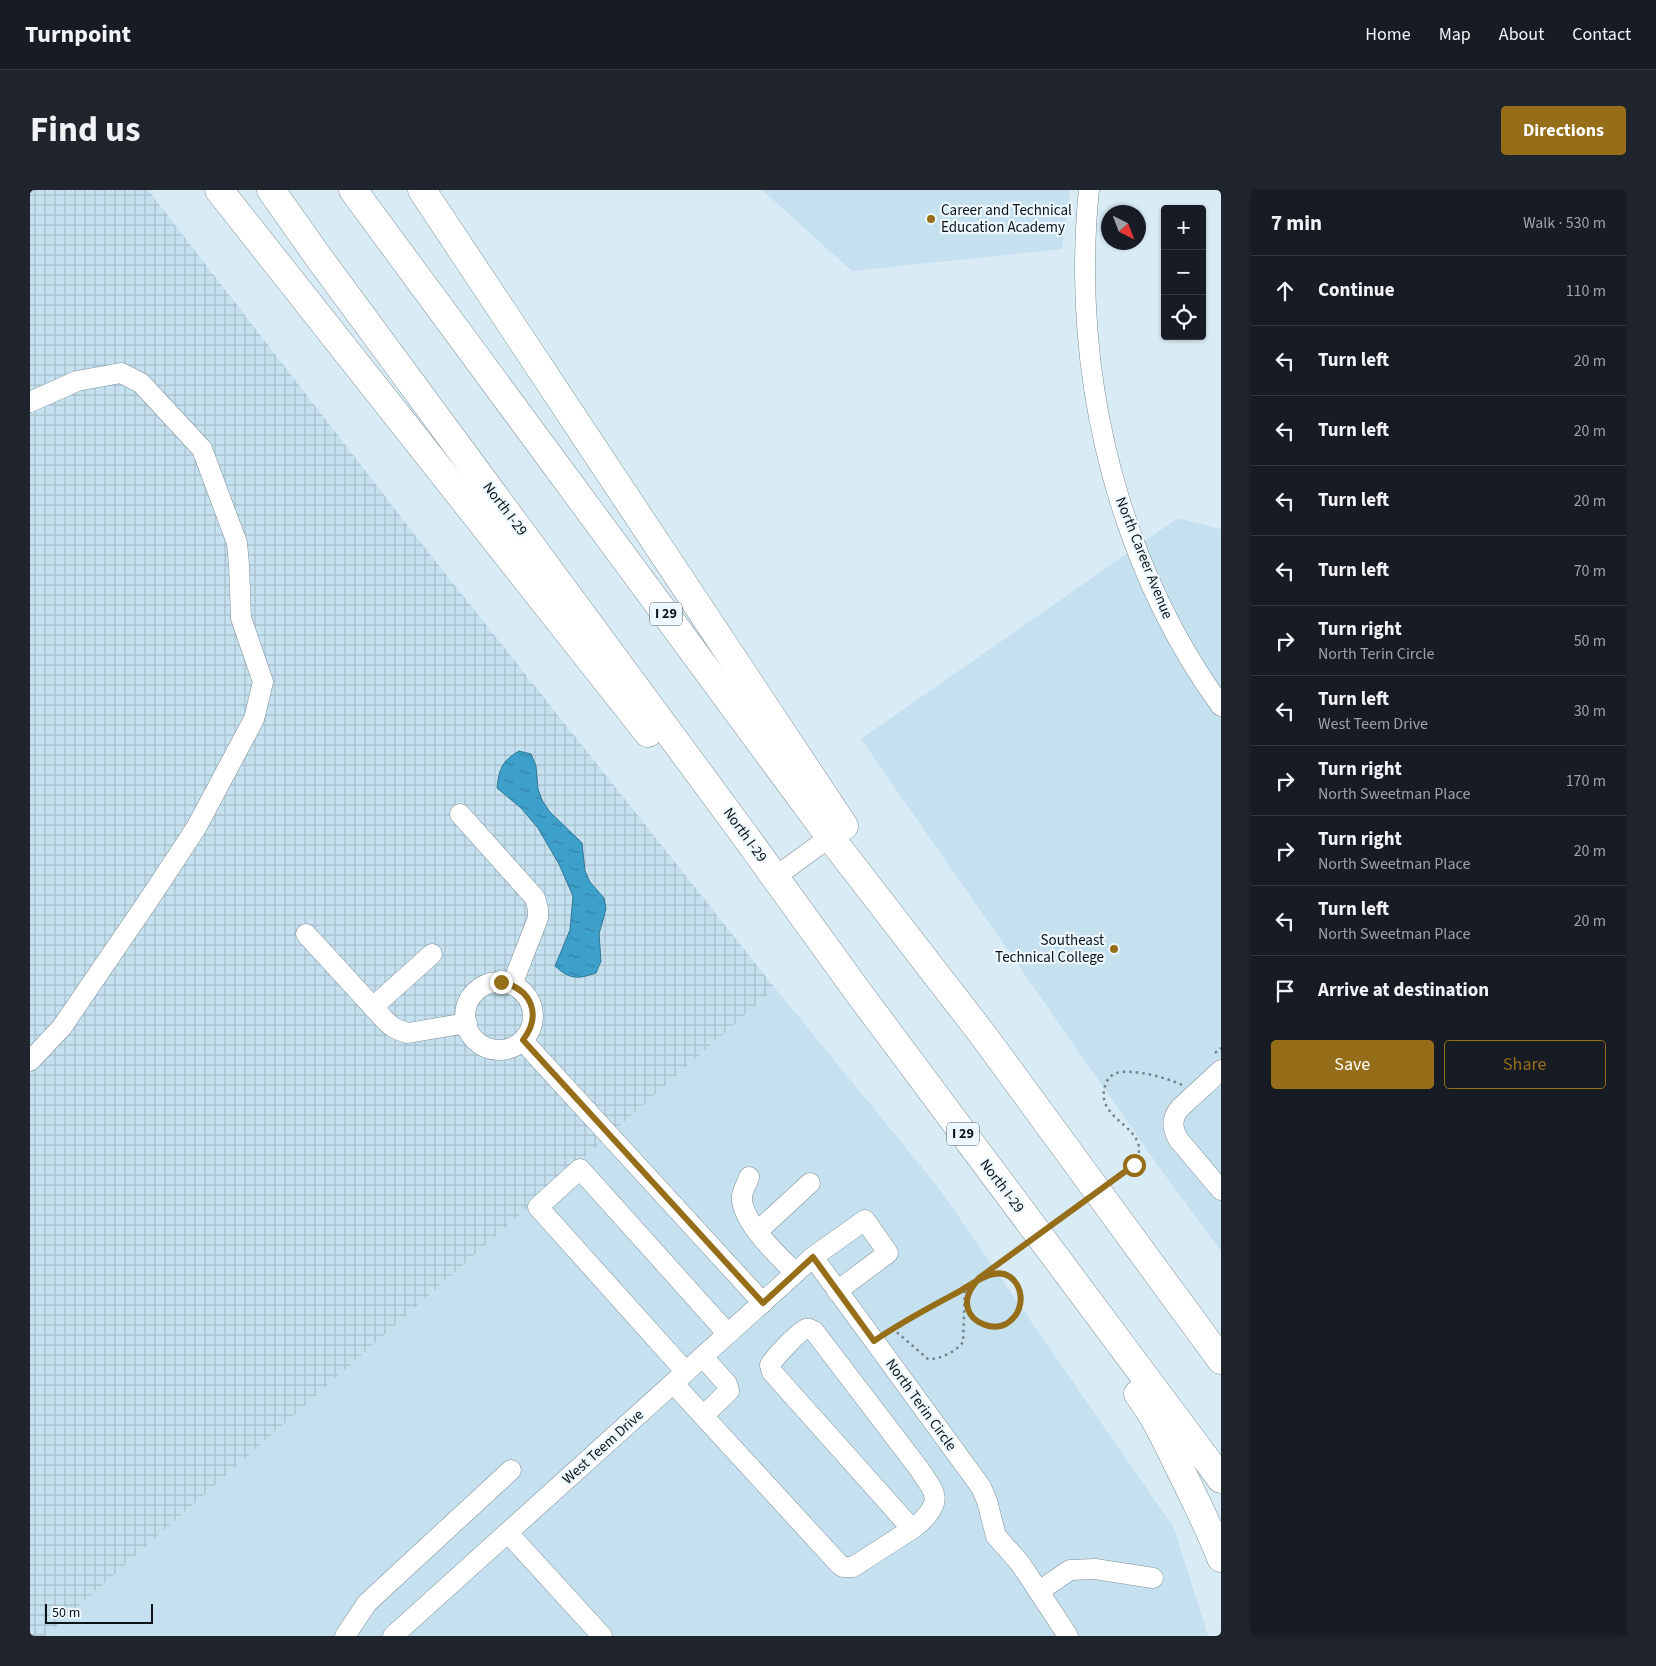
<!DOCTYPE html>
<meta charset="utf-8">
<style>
:root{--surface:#171b24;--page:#20242c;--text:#f1f3f6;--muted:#9ea1a6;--line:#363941;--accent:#966d18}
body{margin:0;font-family:"Source Sans 3",sans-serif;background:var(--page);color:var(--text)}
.controls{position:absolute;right:15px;top:15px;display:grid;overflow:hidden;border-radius:5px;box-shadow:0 1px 4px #0004}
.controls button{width:45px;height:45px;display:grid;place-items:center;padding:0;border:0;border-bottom:1px solid var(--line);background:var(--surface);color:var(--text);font:25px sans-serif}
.compass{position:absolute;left:1071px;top:15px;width:45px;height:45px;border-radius:50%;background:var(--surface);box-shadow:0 1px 4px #0004;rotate:138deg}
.scale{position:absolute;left:15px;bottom:12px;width:108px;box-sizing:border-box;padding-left:5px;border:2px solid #0d1417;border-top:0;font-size:14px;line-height:18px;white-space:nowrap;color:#0d1417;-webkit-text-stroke:4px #edf8fe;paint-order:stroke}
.stop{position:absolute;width:15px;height:15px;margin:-11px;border:4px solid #966d18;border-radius:50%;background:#fff}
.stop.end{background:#966d18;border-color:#fff;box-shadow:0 1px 5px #0008}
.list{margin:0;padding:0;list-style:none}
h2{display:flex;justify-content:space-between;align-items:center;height:65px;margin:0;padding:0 20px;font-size:21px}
h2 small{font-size:16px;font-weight:400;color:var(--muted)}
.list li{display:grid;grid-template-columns:32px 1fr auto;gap:15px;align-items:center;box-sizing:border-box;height:70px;padding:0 20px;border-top:1px solid var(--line)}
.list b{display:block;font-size:19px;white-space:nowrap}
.list p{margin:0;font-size:16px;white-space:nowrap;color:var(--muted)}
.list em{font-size:16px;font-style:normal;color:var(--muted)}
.actions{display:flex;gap:10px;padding:15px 20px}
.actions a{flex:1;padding:11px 0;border:1px solid var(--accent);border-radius:5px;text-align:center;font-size:18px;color:var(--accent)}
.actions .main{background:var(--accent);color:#fff}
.icon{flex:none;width:28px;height:28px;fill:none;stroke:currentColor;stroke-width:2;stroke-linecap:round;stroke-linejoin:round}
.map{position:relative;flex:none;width:1191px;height:1446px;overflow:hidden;border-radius:5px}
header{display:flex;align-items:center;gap:30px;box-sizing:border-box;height:70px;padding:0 25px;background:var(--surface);border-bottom:1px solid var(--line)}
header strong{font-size:24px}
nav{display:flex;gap:28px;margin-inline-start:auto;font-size:18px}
.intro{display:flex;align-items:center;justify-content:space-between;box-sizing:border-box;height:120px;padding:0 30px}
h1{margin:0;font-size:35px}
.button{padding:12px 22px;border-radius:5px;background:var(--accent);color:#fff;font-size:18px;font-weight:700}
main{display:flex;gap:30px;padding:0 30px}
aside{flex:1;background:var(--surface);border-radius:5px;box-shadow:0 1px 4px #0004}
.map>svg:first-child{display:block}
.built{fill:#c5e0ee}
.industrial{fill:url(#industrial-grid)}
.water{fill:url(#water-ripples);stroke:#2f7695}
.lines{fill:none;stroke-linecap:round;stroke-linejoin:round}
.minor-casing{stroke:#7e9099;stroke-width:21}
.highway-casing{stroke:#7e9099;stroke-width:29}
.path{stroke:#758389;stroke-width:2.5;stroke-dasharray:2.5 4;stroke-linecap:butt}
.minor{stroke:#fff;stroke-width:20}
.highway{stroke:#fff;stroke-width:28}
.path-bridge{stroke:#758389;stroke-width:2.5;stroke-dasharray:2.5 4;stroke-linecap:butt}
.route{stroke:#966d18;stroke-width:6}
.poi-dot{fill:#966d18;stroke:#edf8fe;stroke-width:2}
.labels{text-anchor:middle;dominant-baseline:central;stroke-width:4.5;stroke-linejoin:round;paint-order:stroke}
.shield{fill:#edf8fe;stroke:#50585c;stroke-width:1}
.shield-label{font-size:14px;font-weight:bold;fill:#0d1417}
.poi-label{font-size:15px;fill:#0d1417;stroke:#edf8fe;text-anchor:start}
.street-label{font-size:15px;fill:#0d1417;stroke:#edf8fe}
</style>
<header>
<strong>Turnpoint</strong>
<nav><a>Home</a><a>Map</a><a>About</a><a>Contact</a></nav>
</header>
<div class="intro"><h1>Find us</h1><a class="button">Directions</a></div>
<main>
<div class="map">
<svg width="1191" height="1446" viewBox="0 0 1191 1446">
<defs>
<pattern id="industrial-grid" width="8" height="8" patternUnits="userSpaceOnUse" patternTransform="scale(1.25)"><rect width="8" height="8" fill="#c5e0ee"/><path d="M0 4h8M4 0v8" fill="none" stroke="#a8bfcb"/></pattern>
<pattern id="water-ripples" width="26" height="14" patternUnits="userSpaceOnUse" patternTransform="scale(1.25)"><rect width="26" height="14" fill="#3da0cb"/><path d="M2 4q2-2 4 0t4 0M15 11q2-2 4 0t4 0" fill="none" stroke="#3281a4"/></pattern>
</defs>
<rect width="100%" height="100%" fill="#d9ecf6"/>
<g class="built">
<polygon points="732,0 1040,0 1032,59 822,81"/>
<polygon points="1148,328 1191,339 1191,1061 1124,970 831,549"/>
<polygon points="745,798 908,997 1144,1338 1178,1446 15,1446"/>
</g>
<polygon class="industrial" points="0,0 118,0 395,358 745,798 15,1446 0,1446"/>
<path class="water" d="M489 561 501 564 506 576 508 599 512 610 519 621 552 653 555 681 560 692 574 708 576 719 569 744 571 771 566 783C548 789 540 790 525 776L540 740 543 706 529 674 508 638 491 618 467 598C469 579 472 571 489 561Z"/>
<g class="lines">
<defs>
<g id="minor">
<path d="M1059 0C1056 27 1055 55 1055 83 1056 235 1101 392 1191 516"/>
<polyline points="0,212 47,191 91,183 111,193 172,259 207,353 209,374 211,428 233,492 224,529 166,638 120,708 32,837 0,871"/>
<polyline points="430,624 505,708 508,719 508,728 482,795"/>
<polyline points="745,687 800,647"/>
<path d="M276 744 353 828C360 836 366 840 378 843L437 833"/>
<circle cx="469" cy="826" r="34"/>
<polyline points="343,817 402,764"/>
<polyline points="493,851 733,1113"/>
<path d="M1191 880 1150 918C1141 929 1142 937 1148 949L1191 1000"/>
<path d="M719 987C717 993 713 1000 712 1006 710 1031 749 1066 765 1083"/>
<polyline points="728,1041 780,993"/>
<polyline points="783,1067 951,1297 957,1311 966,1346 990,1373 1038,1446"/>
<polyline points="673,1167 697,1194 699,1201 674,1225"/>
<polyline points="656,1182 508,1017 550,979 698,1144"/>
<path d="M643 1193 809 1374 813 1377H823L882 1339C892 1332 908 1317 904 1304 902 1296 894 1287 890 1280L784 1141C781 1140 780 1138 776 1139 769 1141 744 1168 740 1175L742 1182 882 1339"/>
<polyline points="478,1343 572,1446"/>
<polyline points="1009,1401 1040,1380 1065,1379 1123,1388"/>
<polyline points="315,1446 337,1413 481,1280"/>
<polyline points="363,1446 783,1067 835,1030 858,1063 807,1101"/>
</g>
<g id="highway">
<polyline points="189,0 618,543"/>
<polyline points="241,0 289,68 713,643 828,802 1191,1289"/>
<polyline points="323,0 800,647 953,845 1191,1170"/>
<polyline points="392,0 814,636"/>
<path d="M1108 1204C1125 1226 1137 1252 1149 1277 1164 1307 1179 1337 1191 1368"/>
</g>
</defs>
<use href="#minor" class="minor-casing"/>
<use href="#highway" class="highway-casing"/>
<g class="path">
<polyline points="1185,863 1191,858"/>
<path d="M1104 975C1107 967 1111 961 1108 953 1102 937 1083 930 1076 915 1073 908 1073 902 1075 896 1076 891 1080 886 1084 884 1099 877 1138 888 1152 895"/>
<path d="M862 1138 898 1169C909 1170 927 1161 933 1152L935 1098"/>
<polyline points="857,1142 961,1084 968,1083"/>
</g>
<use href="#minor" class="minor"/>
<use href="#highway" class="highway"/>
<path class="path-bridge" d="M968 1083C979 1087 989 1093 991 1106 997 1155 906 1140 949 1088L1104 975"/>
</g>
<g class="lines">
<path class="route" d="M471 792C502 799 512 825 493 850L733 1113 783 1067 844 1151C871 1132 900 1117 930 1101 940 1095 952 1086 964 1084 989 1078 1003 1118 976 1134 963 1141 942 1133 938 1119 934 1107 942 1097 949 1088L1104 975"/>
</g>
<g class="poi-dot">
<circle cx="901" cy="29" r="5"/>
<circle cx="1084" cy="759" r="5"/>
</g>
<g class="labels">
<g class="shield">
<rect x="620" y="412.5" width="32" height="23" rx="4"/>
<rect x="917" y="932.5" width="32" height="23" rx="4"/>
</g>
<g class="shield-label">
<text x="636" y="424">I 29</text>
<text x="933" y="944">I 29</text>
</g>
<g class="poi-label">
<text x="911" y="20">Career and Technical<tspan x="911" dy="17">Education Academy</tspan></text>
<text x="1074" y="750" text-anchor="end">Southeast<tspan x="1074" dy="17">Technical College</tspan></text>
</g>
<g class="street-label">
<text transform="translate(475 319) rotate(53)">North I-29</text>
<text transform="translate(1114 368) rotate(68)">North Career Avenue</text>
<text transform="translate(715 645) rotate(54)">North I-29</text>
<text transform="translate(972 996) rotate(53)">North I-29</text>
<text transform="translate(891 1215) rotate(54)">North Terin Circle</text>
<text transform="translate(573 1257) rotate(-42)">West Teem Drive</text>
</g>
</g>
</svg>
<div class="controls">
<button>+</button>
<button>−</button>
<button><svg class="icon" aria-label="locate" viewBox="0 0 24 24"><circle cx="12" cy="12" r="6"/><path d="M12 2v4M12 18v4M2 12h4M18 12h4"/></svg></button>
</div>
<svg class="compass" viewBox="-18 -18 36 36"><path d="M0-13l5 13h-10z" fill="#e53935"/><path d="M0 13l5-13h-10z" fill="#9ea1a6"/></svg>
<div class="scale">50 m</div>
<div class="stop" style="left:1104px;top:975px"></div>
<div class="stop end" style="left:471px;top:792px"></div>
</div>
<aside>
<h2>7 min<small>Walk · 530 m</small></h2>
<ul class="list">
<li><svg class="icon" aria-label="ahead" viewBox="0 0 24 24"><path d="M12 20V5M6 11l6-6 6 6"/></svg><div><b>Continue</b></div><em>110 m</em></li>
<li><svg class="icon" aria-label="left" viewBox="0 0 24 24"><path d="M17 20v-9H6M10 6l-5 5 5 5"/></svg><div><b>Turn left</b></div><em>20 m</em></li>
<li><svg class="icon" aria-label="left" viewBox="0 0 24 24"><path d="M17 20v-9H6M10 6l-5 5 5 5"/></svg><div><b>Turn left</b></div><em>20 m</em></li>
<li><svg class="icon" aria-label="left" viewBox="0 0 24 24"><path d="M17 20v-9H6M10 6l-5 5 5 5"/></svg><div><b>Turn left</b></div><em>20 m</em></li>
<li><svg class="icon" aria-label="left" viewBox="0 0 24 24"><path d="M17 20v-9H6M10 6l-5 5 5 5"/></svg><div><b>Turn left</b></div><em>70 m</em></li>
<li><svg class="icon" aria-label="right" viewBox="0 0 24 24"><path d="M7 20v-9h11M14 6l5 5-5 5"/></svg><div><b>Turn right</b><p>North Terin Circle</p></div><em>50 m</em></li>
<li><svg class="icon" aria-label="left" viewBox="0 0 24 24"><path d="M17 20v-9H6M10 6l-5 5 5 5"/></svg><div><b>Turn left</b><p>West Teem Drive</p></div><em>30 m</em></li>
<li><svg class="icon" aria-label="right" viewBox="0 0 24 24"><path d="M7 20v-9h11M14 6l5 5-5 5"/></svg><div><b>Turn right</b><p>North Sweetman Place</p></div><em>170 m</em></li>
<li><svg class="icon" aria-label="right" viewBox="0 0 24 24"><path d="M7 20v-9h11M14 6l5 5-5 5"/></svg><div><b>Turn right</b><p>North Sweetman Place</p></div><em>20 m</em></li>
<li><svg class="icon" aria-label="left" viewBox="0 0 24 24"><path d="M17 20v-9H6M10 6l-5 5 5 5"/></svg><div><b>Turn left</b><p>North Sweetman Place</p></div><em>20 m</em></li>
<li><svg class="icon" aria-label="arrive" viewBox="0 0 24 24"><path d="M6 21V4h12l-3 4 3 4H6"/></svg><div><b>Arrive at destination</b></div></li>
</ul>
<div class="actions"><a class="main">Save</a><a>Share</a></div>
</aside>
</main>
